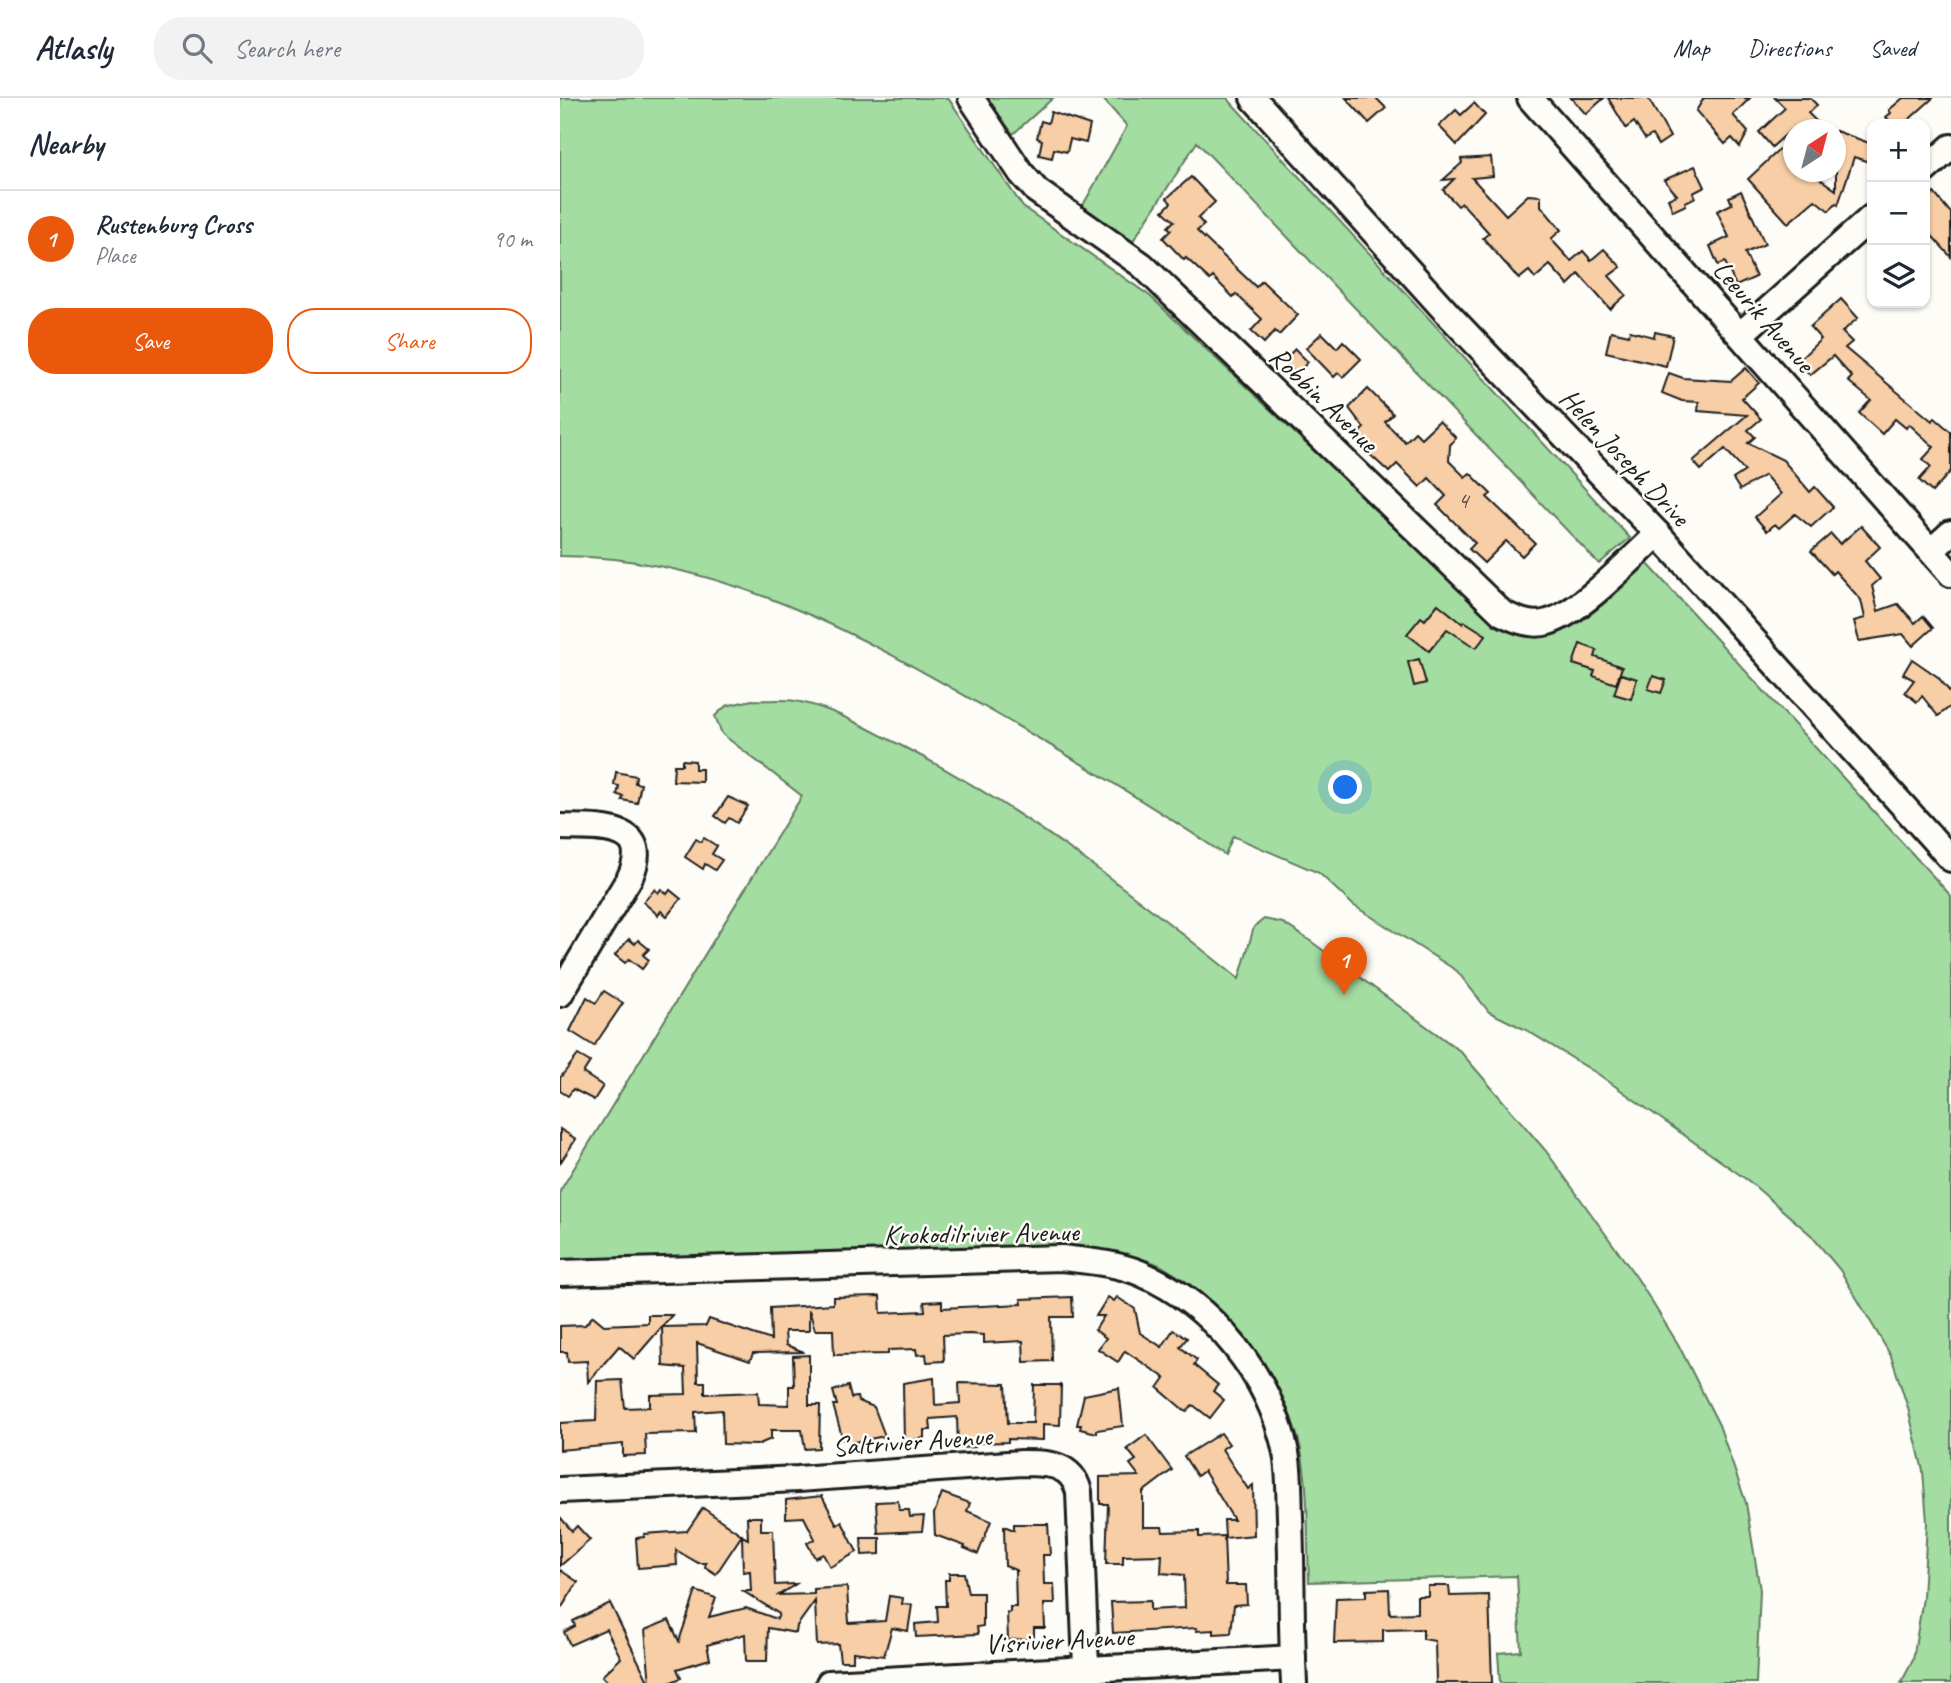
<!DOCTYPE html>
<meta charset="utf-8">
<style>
:root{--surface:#fff;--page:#f2f2f3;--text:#1f2937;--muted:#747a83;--line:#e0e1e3;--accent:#ea580c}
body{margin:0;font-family:Caveat,sans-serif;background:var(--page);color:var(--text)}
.controls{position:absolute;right:21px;top:21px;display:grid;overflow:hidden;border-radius:14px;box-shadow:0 2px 5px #0004}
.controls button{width:63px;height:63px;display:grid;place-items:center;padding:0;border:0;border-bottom:2px solid var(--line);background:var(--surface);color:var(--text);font:35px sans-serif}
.compass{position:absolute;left:1223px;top:21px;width:63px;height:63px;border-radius:50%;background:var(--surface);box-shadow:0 2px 5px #0004;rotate:36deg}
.you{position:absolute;left:786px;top:690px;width:24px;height:24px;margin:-18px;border:5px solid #fff;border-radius:50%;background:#1a73e8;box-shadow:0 0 0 10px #1a73e833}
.badge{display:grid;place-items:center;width:46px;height:46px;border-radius:50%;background:var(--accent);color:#fff;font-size:23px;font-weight:700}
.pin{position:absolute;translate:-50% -58px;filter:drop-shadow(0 2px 4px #0008)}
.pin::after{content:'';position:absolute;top:37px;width:24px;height:21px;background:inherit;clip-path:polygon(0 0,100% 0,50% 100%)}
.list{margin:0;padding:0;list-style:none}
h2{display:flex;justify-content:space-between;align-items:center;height:91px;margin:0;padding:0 28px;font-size:30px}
h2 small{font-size:23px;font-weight:400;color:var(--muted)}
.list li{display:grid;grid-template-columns:46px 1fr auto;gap:21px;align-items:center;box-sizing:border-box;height:98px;padding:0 28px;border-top:2px solid var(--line)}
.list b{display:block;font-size:26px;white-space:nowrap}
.list p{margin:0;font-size:23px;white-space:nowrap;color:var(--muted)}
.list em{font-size:23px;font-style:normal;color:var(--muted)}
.actions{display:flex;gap:14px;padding:21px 28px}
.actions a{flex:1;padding:16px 0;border:2px solid var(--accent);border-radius:28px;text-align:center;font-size:24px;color:var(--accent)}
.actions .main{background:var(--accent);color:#fff}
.icon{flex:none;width:38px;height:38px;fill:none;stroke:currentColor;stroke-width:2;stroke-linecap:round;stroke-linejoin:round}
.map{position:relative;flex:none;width:1391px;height:1585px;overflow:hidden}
header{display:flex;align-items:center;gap:42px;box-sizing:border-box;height:98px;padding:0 35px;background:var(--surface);border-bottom:2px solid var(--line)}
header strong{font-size:33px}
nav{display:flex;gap:38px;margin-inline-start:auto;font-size:24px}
.search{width:490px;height:63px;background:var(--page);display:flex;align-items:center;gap:18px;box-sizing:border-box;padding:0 24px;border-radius:28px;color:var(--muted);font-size:26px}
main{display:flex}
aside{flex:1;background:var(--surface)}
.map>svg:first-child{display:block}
.green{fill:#a3dda2;stroke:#607c5f;stroke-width:2}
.building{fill:#f7cea6;stroke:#1c1c1c;stroke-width:2}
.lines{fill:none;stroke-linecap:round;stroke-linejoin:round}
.minor-casing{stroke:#1c1c1c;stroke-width:30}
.minor{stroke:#fdfcf7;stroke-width:24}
.labels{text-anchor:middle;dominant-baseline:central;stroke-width:5;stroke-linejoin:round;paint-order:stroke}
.number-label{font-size:24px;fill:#53483e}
.street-label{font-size:28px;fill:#1c1c1c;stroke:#fdfcf7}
</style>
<header>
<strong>Atlasly</strong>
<div class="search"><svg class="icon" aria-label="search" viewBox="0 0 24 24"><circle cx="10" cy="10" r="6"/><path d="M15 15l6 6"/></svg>Search here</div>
<nav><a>Map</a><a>Directions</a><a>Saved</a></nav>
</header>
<main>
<aside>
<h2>Nearby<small></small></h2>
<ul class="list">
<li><span class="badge">1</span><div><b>Rustenburg Cross</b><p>Place</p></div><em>90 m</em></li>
</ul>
<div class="actions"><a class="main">Save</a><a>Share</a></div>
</aside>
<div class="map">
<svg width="1391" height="1585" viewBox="0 0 1391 1585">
<rect width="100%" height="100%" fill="#fdfcf7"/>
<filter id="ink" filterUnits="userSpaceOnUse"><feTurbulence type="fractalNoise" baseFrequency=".0143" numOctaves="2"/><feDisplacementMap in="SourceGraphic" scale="14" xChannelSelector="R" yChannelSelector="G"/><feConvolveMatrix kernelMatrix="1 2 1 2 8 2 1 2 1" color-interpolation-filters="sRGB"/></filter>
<g filter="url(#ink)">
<g class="green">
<path d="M0 0H388L463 109 590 198 939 528C949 531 960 537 970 538 1015 542 1056 492 1087 465L1391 798V1585H1341L1353 1562 1363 1500 1367 1424 1363 1373 1348 1310 1331 1258 1280 1172 1251 1137 1190 1084 1038 976 966 932 929 914 897 873 793 807 759 775 673 738 665 757C590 706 513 660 435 615 301 537 159 458 0 458Z"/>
<polygon points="427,0 493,0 453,36"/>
<polygon points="542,0 667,0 1070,440 1039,466 637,44 571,146 522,109 567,28"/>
<path d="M192 602C206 603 222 601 235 603 271 609 306 630 338 646 463 709 571 794 679 881L694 829 704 821 723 825 749 842 900 953 986 1053 1077 1180 1118 1246 1159 1327 1186 1405 1200 1492 1196 1585H940L938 1555 961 1553 957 1478 749 1484C747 1440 750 1382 738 1340 718 1270 668 1207 605 1170 587 1159 559 1157 538 1151L0 1161V1093L242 698 162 636 155 618 166 608Z"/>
</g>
<g class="building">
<polygon points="786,0 816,0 826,10 809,25"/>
<polygon points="1011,0 1044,0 1026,16"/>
<polygon points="1048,0 1088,0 1110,39 1098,47 1092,37 1085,41 1074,24 1066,30"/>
<polygon points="1144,0 1190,0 1173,17 1188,34 1180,49 1172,40 1165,46 1136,13"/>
<polygon points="1215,0 1250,0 1257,7 1248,15 1259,26 1244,26 1243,32 1231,32 1212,49 1199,34 1225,10"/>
<polygon points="1343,0 1373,0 1344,26 1332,26 1326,19 1331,15 1329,12"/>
<polygon points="914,5 925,17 897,47 879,28 896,12 901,17"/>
<polygon points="491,14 530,27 526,45 510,41 507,54 494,51 492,60 479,57 482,42 477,40 481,23 488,25"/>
<polygon points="1276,33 1312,46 1312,65 1294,59 1278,107 1276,105 1269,113 1255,102 1228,125 1188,81 1220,51 1234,61 1234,74 1250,74 1276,92"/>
<polygon points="931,59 933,78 912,80 946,117 968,97 981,98 981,108 1001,132 991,141 1011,163 1023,153 1031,162 1044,151 1061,169 1049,178 1066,197 1050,211 1019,176 1008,187 990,167 975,180 969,173 959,181 923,140 929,135 902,105 898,108 883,92 894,81 883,82 902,65 901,61"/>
<polygon points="1135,68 1145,89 1133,95 1135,100 1125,104 1126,107 1113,113 1108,101 1117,97 1104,82"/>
<polygon points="631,79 655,104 638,120 644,127 637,133 696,189 702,183 738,217 719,237 715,233 704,245 691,233 702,221 676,196 673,199 653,179 650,182 626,160 624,162 603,140 611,132 608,129 614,123 603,113 611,105 607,100"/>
<polygon points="1181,93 1205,146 1185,155 1196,179 1176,188 1165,164 1158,167 1150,148 1169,139 1157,113 1172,106 1169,99"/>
<polygon points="1374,95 1391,115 1391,159 1365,130 1365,104"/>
<polygon points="1281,201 1298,220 1282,234 1292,244 1285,250 1372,323 1375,320 1391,334 1391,373 1372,394 1359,382 1371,369 1363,361 1374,349 1349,326 1346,330 1335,321 1322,336 1299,315 1311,302 1288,283 1292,279 1273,258 1250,277 1238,263 1261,241 1250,229"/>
<polygon points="1051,233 1069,237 1070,233 1094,239 1095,234 1113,238 1106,268 1046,254"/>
<polygon points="762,235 777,250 783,243 801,261 783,279 778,275 774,279 746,250"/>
<polygon points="735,251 748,264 736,276 723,263"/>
<polygon points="1186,270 1199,285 1182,300 1201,321 1188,332 1195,339 1188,345 1223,362 1250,394 1255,389 1273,409 1251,429 1235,416 1219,430 1215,426 1207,433 1195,419 1221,396 1205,377 1180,392 1173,381 1185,373 1165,351 1141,372 1133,363 1187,317 1138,313 1139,304 1122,303 1102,295 1109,275 1123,280 1171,283"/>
<polygon points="808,291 833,316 825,324 845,344 855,334 861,340 879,323 896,340 890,347 889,363 905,379 910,375 931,396 927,399 975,445 962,458 946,443 924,465 909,451 915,445 877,407 886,398 869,380 860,389 837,366 829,374 806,353 810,348 798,336 804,330 789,310"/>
<polygon points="1301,428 1320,449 1305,463 1320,481 1312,488 1318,513 1338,506 1355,525 1363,518 1373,530 1353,548 1343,536 1299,543 1294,523 1305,520 1301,502 1275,473 1272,476 1251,453 1271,436 1280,446"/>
<polygon points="878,506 903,526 904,523 926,537 916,550 887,531 869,553 847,536 861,519 865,522"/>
<polygon points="1020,546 1037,552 1035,559 1062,569 1056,586 1033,578 1035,573 1013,566"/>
<polygon points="859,561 866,585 854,588 848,564"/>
<polygon points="1352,561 1378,579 1391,595 1391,608 1378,618 1362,598 1357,604 1345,594 1354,582 1343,576"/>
<polygon points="1061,576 1077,581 1071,601 1054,596"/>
<polygon points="1093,578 1106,582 1101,595 1088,591"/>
<polygon points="122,662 135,663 135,671 142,671 142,684 113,683 114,667 122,667"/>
<polygon points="56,674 76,678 75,685 81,686 77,705 62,702 63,698 57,697 59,688 54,687"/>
<polygon points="168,699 188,708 177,725 169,720 165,725 155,718"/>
<polygon points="144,740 157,748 152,756 162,762 155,772 145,766 143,771 125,759 136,741 141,744"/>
<polygon points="95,791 98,795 101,791 107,796 110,792 121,801 107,818 101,813 98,817 83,804"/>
<polygon points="69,841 75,846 78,842 89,851 83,857 89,862 82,871 69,861 65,865 55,857"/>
<polygon points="44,893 63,905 34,948 10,933 27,899 36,905"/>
<polygon points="18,957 30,964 23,975 43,988 34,1002 13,991 8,998 0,993 0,980"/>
<polygon points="0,1031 16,1041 0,1065"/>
<polygon points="320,1198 321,1215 365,1213 364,1204 382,1203 382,1210 462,1206 461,1201 512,1199 513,1219 491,1219 492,1263 464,1264 463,1243 424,1245 424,1237 409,1236 383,1237 384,1263 367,1264 366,1256 357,1257 356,1251 328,1252 328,1256 274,1257 273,1232 255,1232 249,1212 249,1233 225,1233 226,1247 244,1254 193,1255 190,1263 137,1245 138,1284 145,1284 145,1296 198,1294 199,1306 229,1307 229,1288 234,1288 233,1258 249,1257 249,1307 260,1307 259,1350 245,1351 242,1332 211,1332 211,1341 197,1347 163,1346 162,1312 135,1314 136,1335 85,1336 86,1357 63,1358 63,1346 0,1352 0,1325 36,1323 37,1283 62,1282 65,1310 90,1309 90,1297 126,1296 125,1270 103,1268 102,1229 146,1228 149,1221 211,1242 210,1210 273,1206 273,1199"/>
<polygon points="548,1199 554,1203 557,1199 575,1211 580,1235 602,1249 613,1232 627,1240 620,1249 637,1262 634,1267 658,1287 653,1293 664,1302 650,1320 633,1307 626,1314 598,1290 605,1280 565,1253 558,1264 538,1251 546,1240 535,1232 544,1218 536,1218"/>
<polygon points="88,1217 112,1217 74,1261 59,1248 28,1284 27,1263 8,1264 7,1254 0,1254 0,1228 25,1227 33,1218 44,1227 88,1225"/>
<polygon points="374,1280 375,1307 400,1305 399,1285 446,1286 448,1325 473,1325 474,1287 501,1287 500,1327 483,1326 483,1342 448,1341 448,1344 415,1345 415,1349 398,1350 397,1319 370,1321 371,1332 364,1332 364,1340 344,1344 343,1285"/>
<polygon points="288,1288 291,1300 297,1299 298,1303 314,1309 325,1338 289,1345 288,1340 283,1342 273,1307 277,1307 273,1293"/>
<polygon points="559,1290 563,1328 537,1332 537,1335 520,1331 521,1327 517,1327 524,1297"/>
<polygon points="661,1335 669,1346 662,1351 688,1391 693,1387 694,1437 665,1440 664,1422 674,1422 644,1373 637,1378 624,1358"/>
<polygon points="586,1337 612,1372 583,1394 583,1429 602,1429 603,1434 639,1433 639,1439 664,1438 666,1487 686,1487 687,1506 674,1507 671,1535 654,1536 654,1532 637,1533 637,1530 553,1535 551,1504 590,1503 590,1512 625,1510 624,1477 601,1475 602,1457 563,1458 563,1466 546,1466 548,1406 540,1406 540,1379 579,1378 570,1366 576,1362 567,1351"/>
<polygon points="382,1395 410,1405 407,1413 431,1423 418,1456 404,1450 405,1448 375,1437 374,1416"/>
<polygon points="262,1398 277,1427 282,1424 297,1454 270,1469 263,1456 255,1460 247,1445 255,1441 244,1419 226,1420 226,1402"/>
<polygon points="338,1403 339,1412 349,1412 350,1419 364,1418 362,1433 318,1435 316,1404"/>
<polygon points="143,1410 182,1437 156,1476 145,1469 146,1465 138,1465 116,1452 117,1467 78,1470 76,1440 84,1439 84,1436 127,1433"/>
<polygon points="0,1419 12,1433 17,1428 30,1442 0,1468"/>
<polygon points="187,1419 201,1419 201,1432 213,1432 215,1487 236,1486 219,1497 254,1496 254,1491 287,1489 289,1525 325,1523 329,1498 343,1500 342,1506 352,1507 348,1533 332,1530 324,1558 293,1554 293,1563 280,1563 278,1546 257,1547 255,1503 237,1528 236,1535 208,1530 207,1563 186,1563 185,1536 147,1547 150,1561 117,1571 121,1580 109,1585 90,1585 85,1532 109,1522 119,1543 136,1493 156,1500 149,1519 186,1510 217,1521 219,1516 183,1493 191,1493 190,1473 183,1474 182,1438 188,1441"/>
<polygon points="454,1426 488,1426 490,1457 483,1457 484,1486 494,1486 495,1506 484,1506 485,1530 474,1530 474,1541 448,1542 447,1515 450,1514 450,1509 456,1509 455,1473 458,1473 445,1468 444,1428 454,1432"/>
<polygon points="301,1440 320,1440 320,1456 302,1457"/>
<polygon points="0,1472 18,1484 0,1512"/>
<polygon points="389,1475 404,1475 408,1495 423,1495 423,1528 417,1529 418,1536 356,1539 355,1526 378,1524 377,1508 386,1508 385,1482 389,1482"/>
<polygon points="868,1488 889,1488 890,1498 929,1497 932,1585 876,1585 875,1543 863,1541 863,1531 823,1532 823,1544 774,1545 776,1500 806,1499 806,1492 829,1491 830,1516 857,1515 857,1498 868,1498"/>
<polygon points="50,1505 89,1585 49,1585 42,1578 61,1560 46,1531 10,1547 4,1534 15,1528 13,1523"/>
</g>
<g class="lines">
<defs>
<g id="minor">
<path d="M411 0 461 75 477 93 582 167 942 515C956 522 972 529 988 524 1020 515 1072 460 1098 436"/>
<polyline points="693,0 888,216 1098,436 1391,761"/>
<polyline points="970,0 1391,476"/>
<polyline points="1365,72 1391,49"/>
<polyline points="1181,236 1312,119"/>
<polyline points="1371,453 1391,435"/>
<path d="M0 729C34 730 95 724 70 779L0 896"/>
<path d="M0 1175 502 1160C528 1163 556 1165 580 1175 653 1206 710 1278 726 1355 730 1376 729 1399 730 1419 732 1475 731 1530 734 1585"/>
<path d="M0 1392 238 1381 462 1365C487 1365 512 1365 519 1394L526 1569"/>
<polyline points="269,1585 733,1560"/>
</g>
</defs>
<use href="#minor" class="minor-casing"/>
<use href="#minor" class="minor"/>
</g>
</g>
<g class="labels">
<g class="number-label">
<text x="903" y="402">4</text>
</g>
<g class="street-label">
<text transform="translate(1204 218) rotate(49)">Leeurik Avenue</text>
<text transform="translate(764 301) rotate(44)">Robbin Avenue</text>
<text transform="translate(1065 359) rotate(47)">Helen Joseph Drive</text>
<text transform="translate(421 1135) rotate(-1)">Krokodilrivier Avenue</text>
<text transform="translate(352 1343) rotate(-4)">Saltrivier Avenue</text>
<text transform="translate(499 1542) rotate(-3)">Visrivier Avenue</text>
</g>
</g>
</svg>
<div class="controls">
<button>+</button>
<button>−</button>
<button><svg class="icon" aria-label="layers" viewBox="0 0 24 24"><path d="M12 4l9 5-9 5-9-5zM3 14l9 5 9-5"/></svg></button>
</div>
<svg class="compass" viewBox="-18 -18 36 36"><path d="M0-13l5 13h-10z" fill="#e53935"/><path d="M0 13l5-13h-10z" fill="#747a83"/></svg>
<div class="you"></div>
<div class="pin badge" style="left:784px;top:897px">1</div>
</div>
</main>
